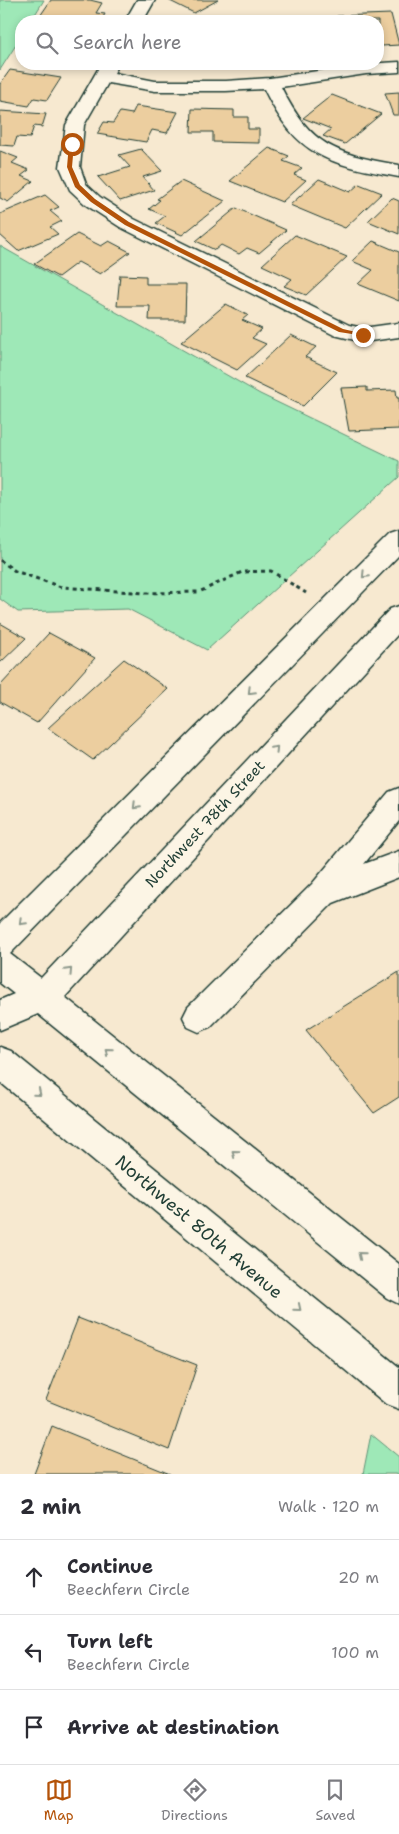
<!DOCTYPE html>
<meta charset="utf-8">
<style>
:root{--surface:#fff;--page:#f2f2f3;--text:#2b2b33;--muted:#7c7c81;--line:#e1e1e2;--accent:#b45309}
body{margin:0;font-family:"Shantell Sans",sans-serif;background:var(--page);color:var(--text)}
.stop{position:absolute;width:15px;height:15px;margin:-11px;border:4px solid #b45309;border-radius:50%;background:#fff}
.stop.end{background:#b45309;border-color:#fff;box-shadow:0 1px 5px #0008}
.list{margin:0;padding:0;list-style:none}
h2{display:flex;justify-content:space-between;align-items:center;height:65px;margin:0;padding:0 20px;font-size:21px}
h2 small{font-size:16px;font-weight:400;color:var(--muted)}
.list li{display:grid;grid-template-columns:32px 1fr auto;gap:15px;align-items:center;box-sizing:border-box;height:75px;padding:0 20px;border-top:1px solid var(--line)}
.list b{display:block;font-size:19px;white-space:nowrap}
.list p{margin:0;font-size:16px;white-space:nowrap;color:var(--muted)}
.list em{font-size:16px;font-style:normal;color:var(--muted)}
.icon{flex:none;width:28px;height:28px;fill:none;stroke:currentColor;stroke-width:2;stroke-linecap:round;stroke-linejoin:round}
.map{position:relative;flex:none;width:399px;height:1474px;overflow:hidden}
.search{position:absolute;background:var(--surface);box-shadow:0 2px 8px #0003;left:15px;right:15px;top:15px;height:55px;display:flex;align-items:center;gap:12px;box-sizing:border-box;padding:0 18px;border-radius:20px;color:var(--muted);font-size:19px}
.sheet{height:290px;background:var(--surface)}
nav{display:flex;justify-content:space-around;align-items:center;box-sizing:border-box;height:70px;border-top:1px solid var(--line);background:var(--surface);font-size:14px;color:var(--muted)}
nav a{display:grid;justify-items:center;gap:2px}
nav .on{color:var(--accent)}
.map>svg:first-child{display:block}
.green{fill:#9ee8b7;stroke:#5e9276}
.building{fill:#ecce9f;stroke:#1f3d34}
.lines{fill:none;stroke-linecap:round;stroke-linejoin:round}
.minor-casing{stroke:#1f3d34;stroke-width:3}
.path{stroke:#1f3d34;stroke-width:3;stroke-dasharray:4 4;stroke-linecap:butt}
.minor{fill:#fcf5e5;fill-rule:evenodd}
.oneway{stroke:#8e998c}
.route{fill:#b45309}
.labels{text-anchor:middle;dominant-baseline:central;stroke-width:4;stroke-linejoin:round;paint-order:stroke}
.street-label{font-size:15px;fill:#1f3d34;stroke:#fcf5e5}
.near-street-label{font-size:18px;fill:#1f3d34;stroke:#fcf5e5}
</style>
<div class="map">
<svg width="399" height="1474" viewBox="0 0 399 1474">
<rect width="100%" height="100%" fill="#f7e9d0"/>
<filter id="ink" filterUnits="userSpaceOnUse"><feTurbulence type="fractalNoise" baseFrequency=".02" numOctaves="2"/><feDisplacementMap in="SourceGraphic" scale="10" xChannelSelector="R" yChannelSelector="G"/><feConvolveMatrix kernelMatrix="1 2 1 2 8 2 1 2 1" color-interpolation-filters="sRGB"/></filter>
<g filter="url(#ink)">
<g class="green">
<polygon points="0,0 44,0 31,21 21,21 21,37 0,70"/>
<polygon points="0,246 260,394 399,461 399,477 207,650 128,609 18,612 0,599"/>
<polygon points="371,1434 399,1457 399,1474 363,1474"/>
</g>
<g class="building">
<polygon points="51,0 90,0 102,3 96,13 105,14 101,21 75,21 40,16"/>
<polygon points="168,0 218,0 194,13"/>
<polygon points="391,14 399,45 382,46 381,42 378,42 378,21 338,21 337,16"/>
<polygon points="10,70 61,78 47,100 34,98 29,106 0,101 0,84"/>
<polygon points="399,92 399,115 393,115 385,93"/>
<polygon points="332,95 381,114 345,144 323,136 331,129 303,118"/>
<polygon points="136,106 178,112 167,133 152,130 146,142 97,134 104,122 113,123 120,112 132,114"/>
<polygon points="192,109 234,110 234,117 248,117 248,129 259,129 259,143 213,142 213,132 191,132"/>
<polygon points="0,111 46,114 42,127 34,126 30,138 17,137 14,146 0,145"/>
<polygon points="269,148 289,156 283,161 302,168 294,175 306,180 282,202 230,181"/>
<polygon points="141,149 162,171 143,177 154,190 120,201 98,177 130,167 119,155"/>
<polygon points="0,151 18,158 12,163 29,170 21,176 33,181 8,202 0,198"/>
<polygon points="319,179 350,192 359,184 382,193 345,228 290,205"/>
<polygon points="181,181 225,201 182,235 156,223 165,216 149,209 160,200 157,199"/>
<polygon points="45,195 59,207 50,211 62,221 50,227 58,234 18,251 0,235 0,214"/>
<polygon points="392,198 399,201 399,234 368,221"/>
<polygon points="236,208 286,230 259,253 247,248 239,254 221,245 215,250 196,241"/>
<polygon points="77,234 101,246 109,241 130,252 100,274 78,262 58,277 34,264"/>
<polygon points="295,235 347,257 306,295 284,286 292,279 262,265"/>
<polygon points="373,241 399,252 399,301 358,284 373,270 352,261"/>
<polygon points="120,275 146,276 146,284 186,284 185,320 149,320 150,306 117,306"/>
<polygon points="226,304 248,315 242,320 262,329 252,338 266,344 237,370 181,342"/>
<polygon points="291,335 316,347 305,357 337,372 303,406 245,378"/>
<polygon points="367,387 367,391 396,390 397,398 399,398 399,429 349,431 341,388"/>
<polygon points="0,623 26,638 0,663"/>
<polygon points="49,633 95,658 37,723 0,702 0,686"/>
<polygon points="124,659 168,689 93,760 48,728"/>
<polygon points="399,972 399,1097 374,1113 306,1030"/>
<polygon points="78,1318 197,1365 169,1450 46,1400"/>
<polygon points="52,1426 170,1474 34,1474"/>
</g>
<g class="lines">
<defs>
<g id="minor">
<polygon points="137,0 155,0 143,21 125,21"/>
<path d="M399 62V72L366 74 281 87C311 147 336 154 399 165V177C328 164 297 157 264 89L226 91H155L108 83 84 125 80 167 86 184 100 197 134 219 349 325 363 328 399 323V337L363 342 334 335 120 227 86 205 70 190 60 167 66 125 101 64H119L114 73 155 81H226L270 78 365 64Z"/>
<polygon points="399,531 399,555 10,954 41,978 390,609 399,606 399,633 65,997 399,1264 399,1304 387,1298 38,1014 0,1030 0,1000 14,994 0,983 0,923 390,534"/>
<polygon points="399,788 399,821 364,864 399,851 399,877 333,903 210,1027 199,1032 188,1027 183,1017 188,1007 312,884 389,792"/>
<polygon points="0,1047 11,1051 399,1367 399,1409 386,1404 0,1082"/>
</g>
</defs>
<use href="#minor" class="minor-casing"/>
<polyline class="path" points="0,560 15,571 61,587 146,593 199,592 242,572 271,571 306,593"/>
<use href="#minor" class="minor"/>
</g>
<defs><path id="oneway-chevron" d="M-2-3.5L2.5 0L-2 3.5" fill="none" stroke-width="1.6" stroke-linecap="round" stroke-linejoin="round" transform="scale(1.25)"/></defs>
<g class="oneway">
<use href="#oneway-chevron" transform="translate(365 575) rotate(134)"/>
<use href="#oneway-chevron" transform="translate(251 691) rotate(135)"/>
<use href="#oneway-chevron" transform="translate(275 749) rotate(-47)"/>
<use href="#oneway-chevron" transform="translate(136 806) rotate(135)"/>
<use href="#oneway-chevron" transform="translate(22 922) rotate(135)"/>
<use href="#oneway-chevron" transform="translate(69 971) rotate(-47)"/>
<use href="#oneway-chevron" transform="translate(108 1051) rotate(-140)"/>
<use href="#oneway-chevron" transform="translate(38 1093) rotate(40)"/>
<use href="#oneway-chevron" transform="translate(235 1153) rotate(-141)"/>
<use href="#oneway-chevron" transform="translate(361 1255) rotate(-141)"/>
<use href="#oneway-chevron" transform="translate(298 1308) rotate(40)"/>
</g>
</g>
<polygon class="route" points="72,142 74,144 72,167 80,185 95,199 129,222 343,329 365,334 365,336 339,332 125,225 91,202 75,187 67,167 69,144"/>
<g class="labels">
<g class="street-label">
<text transform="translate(205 824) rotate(-47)">Northwest 78th Street</text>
</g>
<g class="near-street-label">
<text transform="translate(199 1227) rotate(40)">Northwest 80th Avenue</text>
</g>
</g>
</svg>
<div class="stop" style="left:72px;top:144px"></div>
<div class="stop end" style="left:363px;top:335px"></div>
<div class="search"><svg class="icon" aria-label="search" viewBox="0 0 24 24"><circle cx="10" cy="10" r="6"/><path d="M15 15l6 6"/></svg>Search here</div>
</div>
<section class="sheet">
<h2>2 min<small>Walk · 120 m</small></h2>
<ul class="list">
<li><svg class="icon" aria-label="ahead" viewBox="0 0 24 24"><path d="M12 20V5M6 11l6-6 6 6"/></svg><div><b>Continue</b><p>Beechfern Circle</p></div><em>20 m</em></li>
<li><svg class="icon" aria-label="left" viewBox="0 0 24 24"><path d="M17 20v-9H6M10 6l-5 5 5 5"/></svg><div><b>Turn left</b><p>Beechfern Circle</p></div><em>100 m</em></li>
<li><svg class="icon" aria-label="arrive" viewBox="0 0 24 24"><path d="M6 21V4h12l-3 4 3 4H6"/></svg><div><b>Arrive at destination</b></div></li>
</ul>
</section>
<nav>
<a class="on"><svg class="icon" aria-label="map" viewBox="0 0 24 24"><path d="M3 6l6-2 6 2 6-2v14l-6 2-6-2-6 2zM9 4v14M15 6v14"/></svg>Map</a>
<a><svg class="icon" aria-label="directions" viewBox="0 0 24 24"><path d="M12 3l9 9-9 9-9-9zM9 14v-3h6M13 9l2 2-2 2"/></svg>Directions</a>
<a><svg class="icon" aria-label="saved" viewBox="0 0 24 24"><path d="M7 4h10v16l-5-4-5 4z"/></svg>Saved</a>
</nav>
